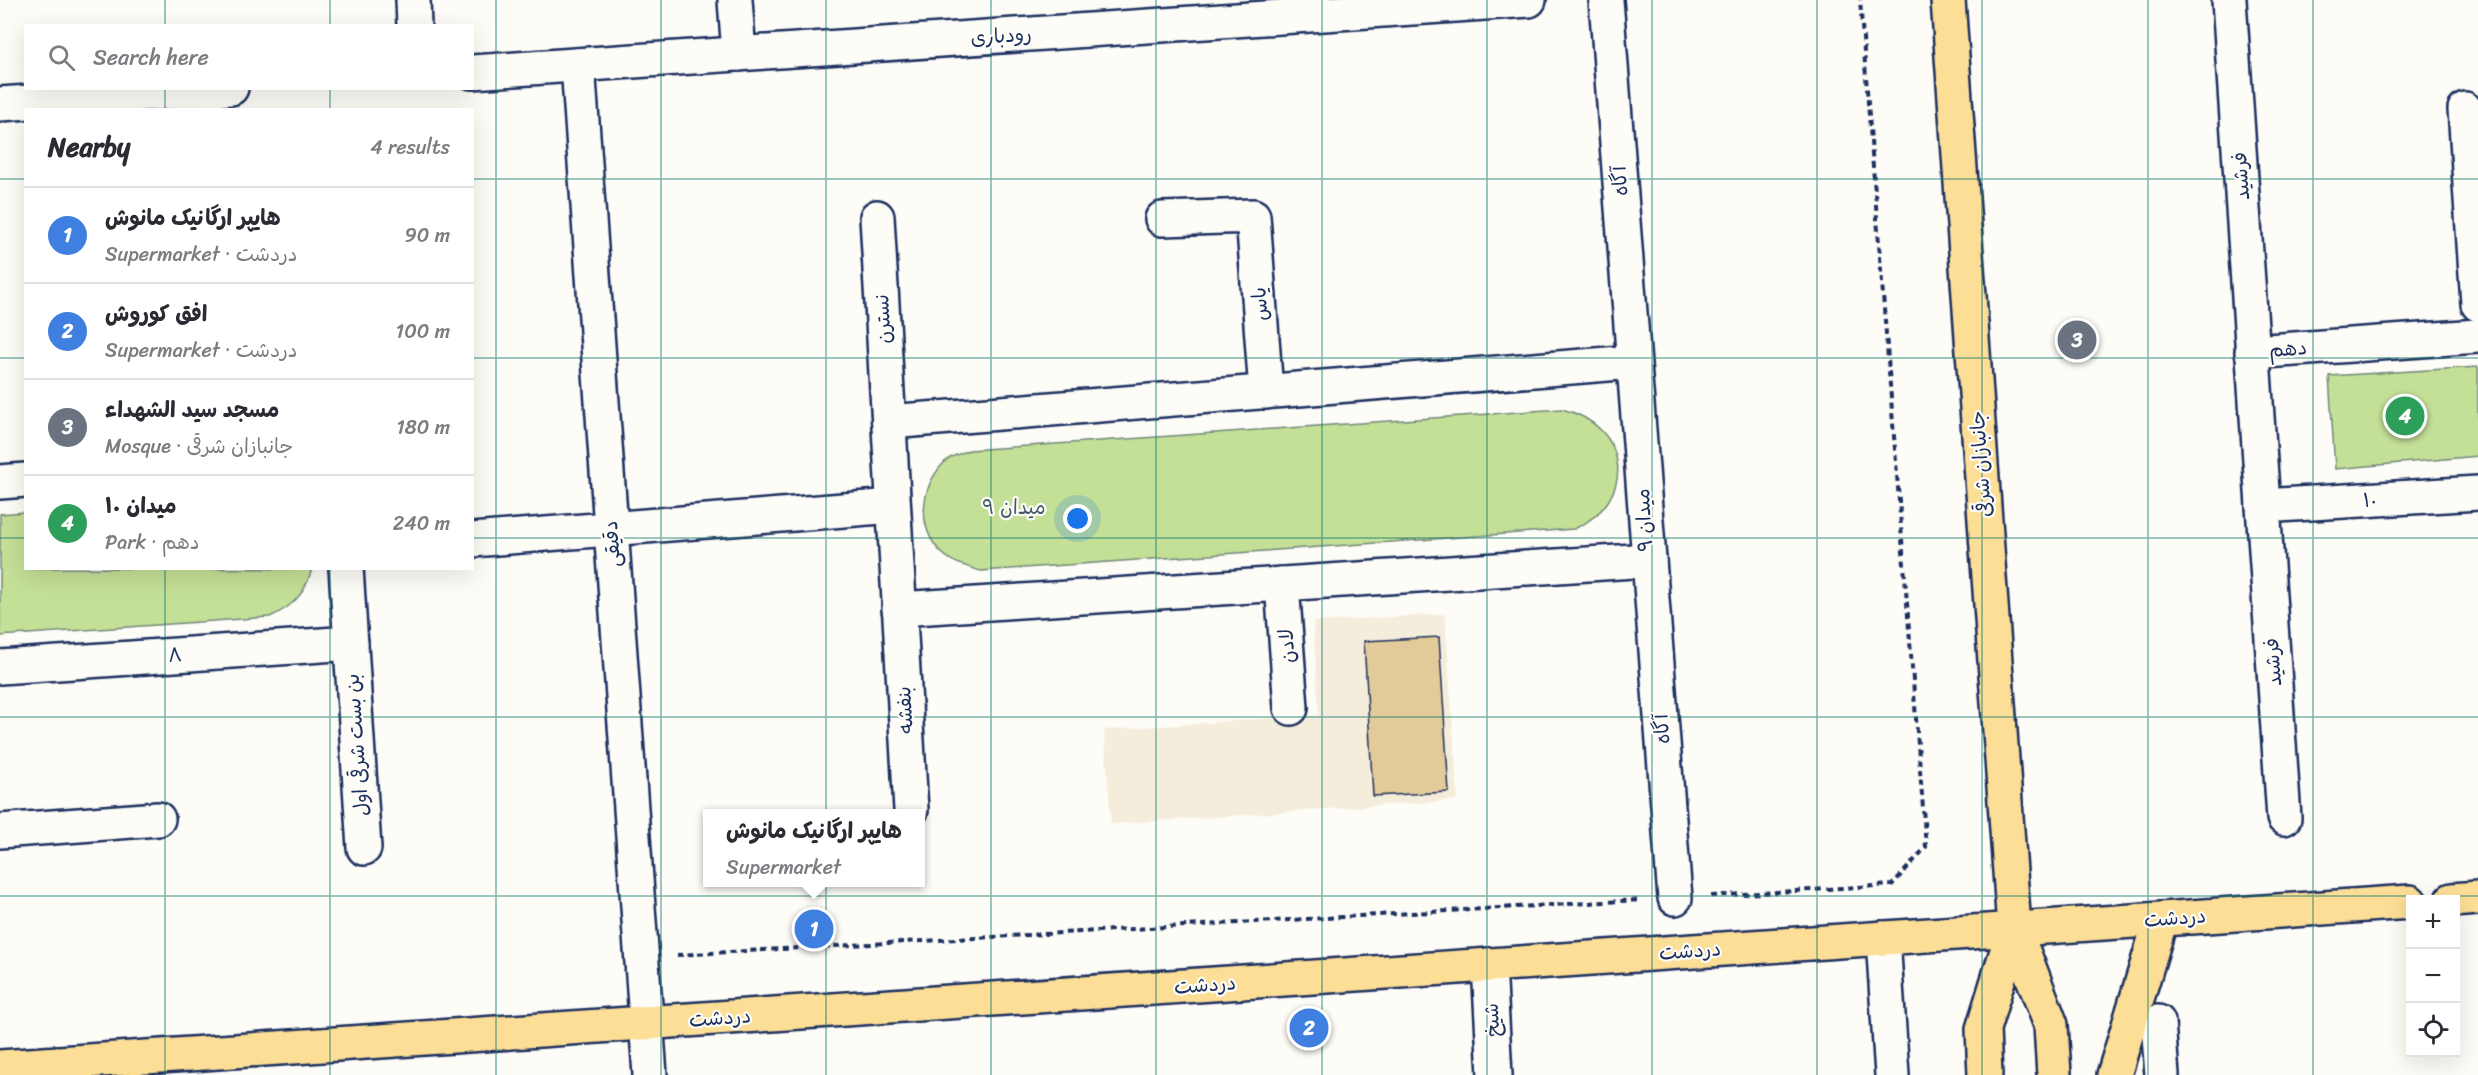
<!DOCTYPE html>
<meta charset="utf-8">
<style>
:root{--surface:#fff;--page:#f2f2f3;--text:#2b2b33;--muted:#7c7c81;--line:#e1e1e2;--accent:#d93025}
body{margin:0;font-family:Sriracha,"Playpen Sans Arabic",sans-serif;background:var(--page);color:var(--text)}
.controls{position:absolute;right:18px;bottom:18px;display:grid;overflow:hidden;border-radius:0px;box-shadow:0 6px 24px #0002}
.controls button{width:54px;height:54px;display:grid;place-items:center;padding:0;border:0;border-bottom:2px solid var(--line);background:var(--surface);color:var(--text);font:30px sans-serif}
.you{position:absolute;left:1078px;top:519px;width:21px;height:21px;margin:-15px;border:4px solid #fff;border-radius:50%;background:#1a73e8;box-shadow:0 0 0 9px #1a73e833}
.badge{display:grid;place-items:center;width:39px;height:39px;border-radius:50%;background:var(--accent);color:#fff;font-size:20px;font-weight:700}
.pin{position:absolute;translate:-50% -50%;border:3px solid #fff;box-shadow:0 2px 6px #0006}
.popup{position:absolute;left:703px;top:809px;width:222px;height:78px;box-sizing:border-box;display:grid;place-content:center;border-radius:0px;background:var(--surface);filter:drop-shadow(0 2px 4px #0005);font-size:20px;white-space:nowrap;color:var(--muted)}
.popup b{font-size:22px;color:var(--text)}
.popup::after{content:'';position:absolute;left:50%;top:100%;margin-left:-12px;border:12px solid transparent;border-top-color:var(--surface)}
.list{margin:0;padding:0;list-style:none}
h2{display:flex;justify-content:space-between;align-items:center;height:78px;margin:0;padding:0 24px;font-size:26px}
h2 small{font-size:20px;font-weight:400;color:var(--muted)}
.list li{display:grid;grid-template-columns:39px 1fr auto;gap:18px;align-items:center;box-sizing:border-box;height:96px;padding:0 24px;border-top:2px solid var(--line)}
.list b{display:block;font-size:22px;white-space:nowrap}
.list p{margin:0;font-size:20px;white-space:nowrap;color:var(--muted)}
.list em{font-size:20px;font-style:normal;color:var(--muted)}
.icon{flex:none;width:33px;height:33px;fill:none;stroke:currentColor;stroke-width:2;stroke-linecap:round;stroke-linejoin:round}
.map{position:relative;flex:none;width:2478px;height:1075px;overflow:hidden}
.search{position:absolute;background:var(--surface);box-shadow:0 6px 24px #0002;left:24px;top:24px;width:450px;height:66px;display:flex;align-items:center;gap:15px;box-sizing:border-box;padding:0 21px;border-radius:0px;color:var(--muted);font-size:22px}
.panel{position:absolute;background:var(--surface);box-shadow:0 6px 24px #0002;left:24px;top:108px;width:450px;height:462px;border-radius:0px}
.map>svg:first-child{display:block}
.built{fill:#f5eddb}
.green{fill:#c4df96;stroke:#70877a;stroke-width:1.5}
.building{fill:#e2ca99;stroke:#1b2f5e;stroke-width:1.5}
.lines{fill:none;stroke-linecap:round;stroke-linejoin:round}
.minor-casing{stroke:#1b2f5e;stroke-width:38}
.major-casing{stroke:#1b2f5e;stroke-width:38}
.path{stroke:#1b2f5e;stroke-width:4;stroke-dasharray:6 4.5;stroke-linecap:butt}
.minor{stroke:#fdfcf7;stroke-width:33}
.major{stroke:#fcde96;stroke-width:33}
.grid{fill:none;stroke:#0f766e;stroke-width:1.5;stroke-opacity:0.55}
.labels{text-anchor:middle;dominant-baseline:central;stroke-width:4.5;stroke-linejoin:round;paint-order:stroke}
.street-label{font-size:20px;fill:#1b2f5e;stroke:#fdfcf7}
.park-label{font-size:20px;fill:#455b6c;stroke:#fdfcf7}
</style>
<div class="map">
<svg width="2478" height="1075" viewBox="0 0 2478 1075">
<rect width="100%" height="100%" fill="#fdfcf7"/>
<filter id="ink" filterUnits="userSpaceOnUse"><feTurbulence type="fractalNoise" baseFrequency=".0167" numOctaves="2"/><feDisplacementMap in="SourceGraphic" scale="12" xChannelSelector="R" yChannelSelector="G"/><feConvolveMatrix kernelMatrix="1 2 1 2 8 2 1 2 1" color-interpolation-filters="sRGB"/></filter>
<g filter="url(#ink)">
<polygon class="built" points="1445,614 1458,800 1111,824 1104,730 1319,715 1313,622"/>
<g class="green">
<polygon points="2478,367 2478,456 2335,469 2329,376"/>
<path d="M1562 409C1630 426 1638 500 1574 529L981 571C968 567 954 564 943 554 915 529 920 483 948 459 954 455 963 453 969 450Z"/>
<path d="M25 512 26 568 312 569C305 593 294 606 270 617L0 636V514Z"/>
</g>
<polygon class="building" points="1439,637 1449,792 1373,796 1364,641"/>
<g class="lines">
<defs>
<g id="minor">
<polyline points="413,0 414,26"/>
<polyline points="735,0 739,54"/>
<polyline points="1606,0 1675,898"/>
<polyline points="2229,0 2284,818"/>
<polyline points="578,65 650,1075"/>
<polyline points="472,72 1529,0"/>
<polyline points="0,104 231,88"/>
<polyline points="2465,109 2478,304"/>
<polyline points="877,217 911,810"/>
<polyline points="1162,219 1253,216 1266,392"/>
<polyline points="2252,352 2478,336"/>
<polyline points="889,422 1633,362"/>
<polyline points="0,482 26,480"/>
<polyline points="2263,506 2478,493"/>
<polyline points="472,540 893,506"/>
<polyline points="346,568 364,848"/>
<polyline points="1282,584 1291,708"/>
<polyline points="899,609 1649,560"/>
<polyline points="0,667 351,643"/>
<polyline points="0,831 158,819"/>
<polyline points="1883,938 1892,1075"/>
<polyline points="1489,965 1495,1075"/>
<polyline points="2158,1022 2162,1075"/>
</g>
<g id="major">
<polyline points="1948,0 2014,928 2051,1025 2054,1075"/>
<polyline points="2452,900 2478,898"/>
<polyline points="0,1067 2410,902"/>
<polyline points="1985,1075 1983,1029 2014,928"/>
<polyline points="2114,1075 2161,919"/>
</g>
</defs>
<use href="#minor" class="minor-casing"/>
<use href="#major" class="major-casing"/>
<g class="path">
<polyline points="1711,896 1892,885 1926,847 1860,0"/>
<polyline points="677,955 1640,900"/>
</g>
<use href="#minor" class="minor"/>
<use href="#major" class="major"/>
</g>
</g>
<path class="grid" d="M165 0V26M330 0V26M496 0V1075M661 0V1075M826 0V1075M991 0V1075M1156 0V1075M1322 0V1075M1487 0V1075M1652 0V1075M1817 0V1075M1982 0V1075M2148 0V1075M2313 0V1075M165 88V110M330 88V110M0 179H26M472 179H2478M0 358H26M472 358H2478M0 538H26M472 538H2478M165 568V1075M330 568V1075M0 717H2478M0 896H2478"/>
<g class="labels">
<g class="street-label">
<text transform="translate(1001 36) rotate(-4)">رودباری</text>
<text transform="translate(2241 176) rotate(-94)">فرشید</text>
<text transform="translate(1620 181) rotate(-94)">آگاه</text>
<text transform="translate(1260 304) rotate(-94)">یاس</text>
<text transform="translate(883 319) rotate(-93)">نسترن</text>
<text transform="translate(2288 349) rotate(-4)">دهم</text>
<text transform="translate(1981 464) rotate(-94)">جانبازان شرقی</text>
<text transform="translate(2370 500) rotate(-4)">۱۰</text>
<text transform="translate(1644 520) rotate(-93)">میدان ۹</text>
<text transform="translate(612 544) rotate(-94)">دقیقی</text>
<text transform="translate(1287 646) rotate(-94)">لادن</text>
<text transform="translate(175 655) rotate(-4)">۸</text>
<text transform="translate(2273 662) rotate(-94)">فرشید</text>
<text transform="translate(905 710) rotate(-93)">بنفشه</text>
<text transform="translate(1662 729) rotate(-94)">آگاه</text>
<text transform="translate(357 745) rotate(-94)">بن بست شرقی اول</text>
<text transform="translate(2175 918) rotate(-4)">دردشت</text>
<text transform="translate(1690 951) rotate(-4)">دردشت</text>
<text transform="translate(1205 985) rotate(-4)">دردشت</text>
<text transform="translate(720 1018) rotate(-4)">دردشت</text>
<text transform="translate(1492 1020) rotate(-93)">شیخ</text>
</g>
<g class="park-label">
<text x="1014" y="507">میدان ۹</text>
</g>
</g>
</svg>
<div class="controls">
<button>+</button>
<button>−</button>
<button><svg class="icon" aria-label="locate" viewBox="0 0 24 24"><circle cx="12" cy="12" r="6"/><path d="M12 2v4M12 18v4M2 12h4M18 12h4"/></svg></button>
</div>
<div class="you"></div>
<div class="pin badge" style="left:814px;top:929px;background:#3f7fe0">1</div>
<div class="popup"><b>هایپر ارگانیک مانوش</b>Supermarket</div>
<div class="pin badge" style="left:1309px;top:1028px;background:#3f7fe0">2</div>
<div class="pin badge" style="left:2077px;top:340px;background:#6b7280">3</div>
<div class="pin badge" style="left:2405px;top:416px;background:#2e9e5b">4</div>
<div class="search"><svg class="icon" aria-label="search" viewBox="0 0 24 24"><circle cx="10" cy="10" r="6"/><path d="M15 15l6 6"/></svg>Search here</div>
<section class="panel">
<h2>Nearby<small>4 results</small></h2>
<ul class="list">
<li><span class="badge" style="background:#3f7fe0">1</span><div><b>هایپر ارگانیک مانوش</b><p>Supermarket · دردشت</p></div><em>90 m</em></li>
<li><span class="badge" style="background:#3f7fe0">2</span><div><b>افق کوروش</b><p>Supermarket · دردشت</p></div><em>100 m</em></li>
<li><span class="badge" style="background:#6b7280">3</span><div><b>مسجد سید الشهداء</b><p>Mosque · جانبازان شرقی</p></div><em>180 m</em></li>
<li><span class="badge" style="background:#2e9e5b">4</span><div><b>میدان ۱۰</b><p>Park · دهم</p></div><em>240 m</em></li>
</ul>
</section>
</div>
